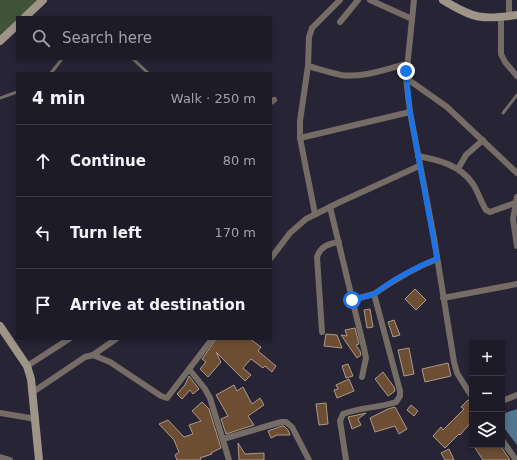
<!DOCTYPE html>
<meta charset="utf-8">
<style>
:root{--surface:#1d1b28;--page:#252430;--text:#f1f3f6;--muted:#a0a1a8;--line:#3b3945}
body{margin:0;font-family:"DejaVu Sans",sans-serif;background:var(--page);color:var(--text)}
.controls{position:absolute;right:12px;bottom:12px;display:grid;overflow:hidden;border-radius:0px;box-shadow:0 2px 6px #0003}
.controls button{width:36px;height:36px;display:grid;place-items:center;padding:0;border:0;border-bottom:1px solid var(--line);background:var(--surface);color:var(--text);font:20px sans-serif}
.stop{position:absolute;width:12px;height:12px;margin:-9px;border:3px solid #1a73e8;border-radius:50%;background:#fff}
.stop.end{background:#1a73e8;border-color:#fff;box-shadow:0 1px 4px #0008}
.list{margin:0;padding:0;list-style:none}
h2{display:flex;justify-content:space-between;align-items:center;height:52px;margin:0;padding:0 16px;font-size:17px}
h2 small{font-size:13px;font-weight:400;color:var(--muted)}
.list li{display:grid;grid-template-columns:26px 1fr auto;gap:12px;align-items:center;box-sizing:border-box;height:72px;padding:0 16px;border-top:1px solid var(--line)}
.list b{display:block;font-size:15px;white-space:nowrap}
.list em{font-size:13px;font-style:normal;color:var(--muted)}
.icon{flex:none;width:22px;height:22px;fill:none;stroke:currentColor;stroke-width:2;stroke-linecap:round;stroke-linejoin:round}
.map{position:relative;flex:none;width:517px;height:460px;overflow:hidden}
.search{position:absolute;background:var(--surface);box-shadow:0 2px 6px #0003;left:16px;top:16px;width:256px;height:44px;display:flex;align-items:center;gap:10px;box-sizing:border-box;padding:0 14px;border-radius:0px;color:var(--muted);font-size:15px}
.panel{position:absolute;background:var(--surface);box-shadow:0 2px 6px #0003;left:16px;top:72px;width:256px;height:268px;border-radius:0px}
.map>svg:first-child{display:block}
.green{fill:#415338}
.water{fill:#517690}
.building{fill:#6d4e33;stroke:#ac9989}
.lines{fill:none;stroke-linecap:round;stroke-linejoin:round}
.lane{stroke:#746c65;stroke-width:3}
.street{stroke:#746c65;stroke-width:6}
.secondary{stroke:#9f9488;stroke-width:8}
.route{stroke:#1a73e8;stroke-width:5}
</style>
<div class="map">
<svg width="517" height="460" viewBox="0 0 517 460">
<rect width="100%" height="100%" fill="#272436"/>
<polygon class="green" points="0,0 43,0 26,17 17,17 17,26 0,43"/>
<polygon class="water" points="517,409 517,445 502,425 502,414"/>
<g class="building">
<polygon points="415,289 426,300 416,310 405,299"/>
<polygon points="370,309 373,327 367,328 364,310"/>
<polygon points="394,320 400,335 393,337 388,322"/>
<polygon points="355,328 359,344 356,345 360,351 361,355 357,358 341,335 347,336 345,330"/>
<polygon points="326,334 337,335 342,348 324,346"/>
<polygon points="216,339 250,339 261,347 258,351 276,366 272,372 265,366 263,368 251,359 243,368 251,375 245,381 216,352 221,362 208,377 200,369 206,362 202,359"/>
<polygon points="409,348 414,374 404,376 398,350"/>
<polygon points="448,363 451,376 425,382 422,369"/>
<polygon points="348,364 353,376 346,378 342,366"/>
<polygon points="383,372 394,387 395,391 388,396 375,379"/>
<polygon points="189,376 199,389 193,394 190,390 182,399 177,394 185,385"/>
<polygon points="349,379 354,391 337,398 334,390 338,389 336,385"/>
<polygon points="234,385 237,391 243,387 252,404 260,398 264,405 248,416 254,425 226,434 221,419 228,416 216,395"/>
<polygon points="468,400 472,401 472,421 460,435 459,434 445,448 433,436 441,427 443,430 464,409 461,407"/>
<polygon points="202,402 209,409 221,448 211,453 212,454 200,458 201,460 177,460 175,455 179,452 174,440 159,424 168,420 184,437 193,434 189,425 201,421 192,411"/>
<polygon points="326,403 328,424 319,425 316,404"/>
<polygon points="411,405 418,411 414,416 407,410"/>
<polygon points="395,407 407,429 399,434 395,426 375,432 370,418 388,409"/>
<polygon points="366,413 358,419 361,425 352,429 348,417"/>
<polygon points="282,426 284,426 288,430 290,435 277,435 271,438 268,431"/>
<polygon points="238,443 245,454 264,453 264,460 239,460"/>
<polygon points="473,445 500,445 510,460 483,460"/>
<polygon points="449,449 454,460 445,460 441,453"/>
</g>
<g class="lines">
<g class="lane">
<polyline points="133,59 148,73"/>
<polyline points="51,73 62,59"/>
<polyline points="0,98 17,92"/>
<polyline points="503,113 517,95"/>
</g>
<g class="street">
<polyline points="370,0 412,19"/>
<polyline points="414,0 406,78 410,112 434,238 454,362 457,373 472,397"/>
<polyline points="509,16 509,0"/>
<polyline points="501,18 501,54 505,62 517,76"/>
<polyline points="340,22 358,0"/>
<path d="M308 66C319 69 330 73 341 75 363 78 386 69 406 64"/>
<polyline points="406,78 447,107 517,173"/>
<polyline points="271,102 274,100"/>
<polyline points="300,138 410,112"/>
<path d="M418 156C439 160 460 165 473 184 478 192 481 202 486 210L490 212 515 203"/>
<polyline points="458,169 466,155 483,140"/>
<polyline points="517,197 513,219 517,246"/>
<polyline points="330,207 364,348 366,358 362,377"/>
<polyline points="315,214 300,138 300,121 308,66 309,37 312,28 340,0"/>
<polyline points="271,258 290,233 306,219 340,202 419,166"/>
<polyline points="443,298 517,284"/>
<polyline points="352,300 374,294"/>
<path d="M322 332 317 257C321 246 328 244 339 242"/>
<polyline points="93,355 116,339"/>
<polyline points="27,366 69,339"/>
<polyline points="189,369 205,389 210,398 229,460"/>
<polyline points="33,392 85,357 93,355 110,362 161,396 167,398 212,339"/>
<polyline points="502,401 517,395"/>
<polyline points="0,413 36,419"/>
<polyline points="223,439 281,422 286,422 292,427 309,460"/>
<polyline points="502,440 516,460"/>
<polyline points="0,457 10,460"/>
<path d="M346 460 340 421 343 414C360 407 379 408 396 402L400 396V391L374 294C394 280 414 268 437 259"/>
</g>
<g class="secondary">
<path d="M443 0C474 19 482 20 517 15"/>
<polyline points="25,17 43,0"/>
<polyline points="0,41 17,25"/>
<polyline points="0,326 27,366 31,379 39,460"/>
</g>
</g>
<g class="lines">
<polyline class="route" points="352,300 374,294 394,280 422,265 437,259 410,112 406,71"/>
</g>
</svg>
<div class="controls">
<button>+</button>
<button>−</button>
<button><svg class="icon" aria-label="layers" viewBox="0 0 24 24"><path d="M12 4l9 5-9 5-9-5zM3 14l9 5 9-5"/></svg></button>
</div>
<div class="stop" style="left:352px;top:300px"></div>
<div class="stop end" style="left:406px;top:71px"></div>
<div class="search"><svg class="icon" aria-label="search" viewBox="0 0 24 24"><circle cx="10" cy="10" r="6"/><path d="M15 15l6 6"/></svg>Search here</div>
<section class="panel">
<h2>4 min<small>Walk · 250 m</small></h2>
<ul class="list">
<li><svg class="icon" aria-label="ahead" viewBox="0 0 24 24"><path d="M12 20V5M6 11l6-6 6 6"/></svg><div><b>Continue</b></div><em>80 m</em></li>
<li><svg class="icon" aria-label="left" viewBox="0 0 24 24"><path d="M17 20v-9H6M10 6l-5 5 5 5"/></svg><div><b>Turn left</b></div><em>170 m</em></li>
<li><svg class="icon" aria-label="arrive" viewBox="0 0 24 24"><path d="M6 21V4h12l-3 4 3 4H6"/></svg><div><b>Arrive at destination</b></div></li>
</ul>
</section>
</div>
